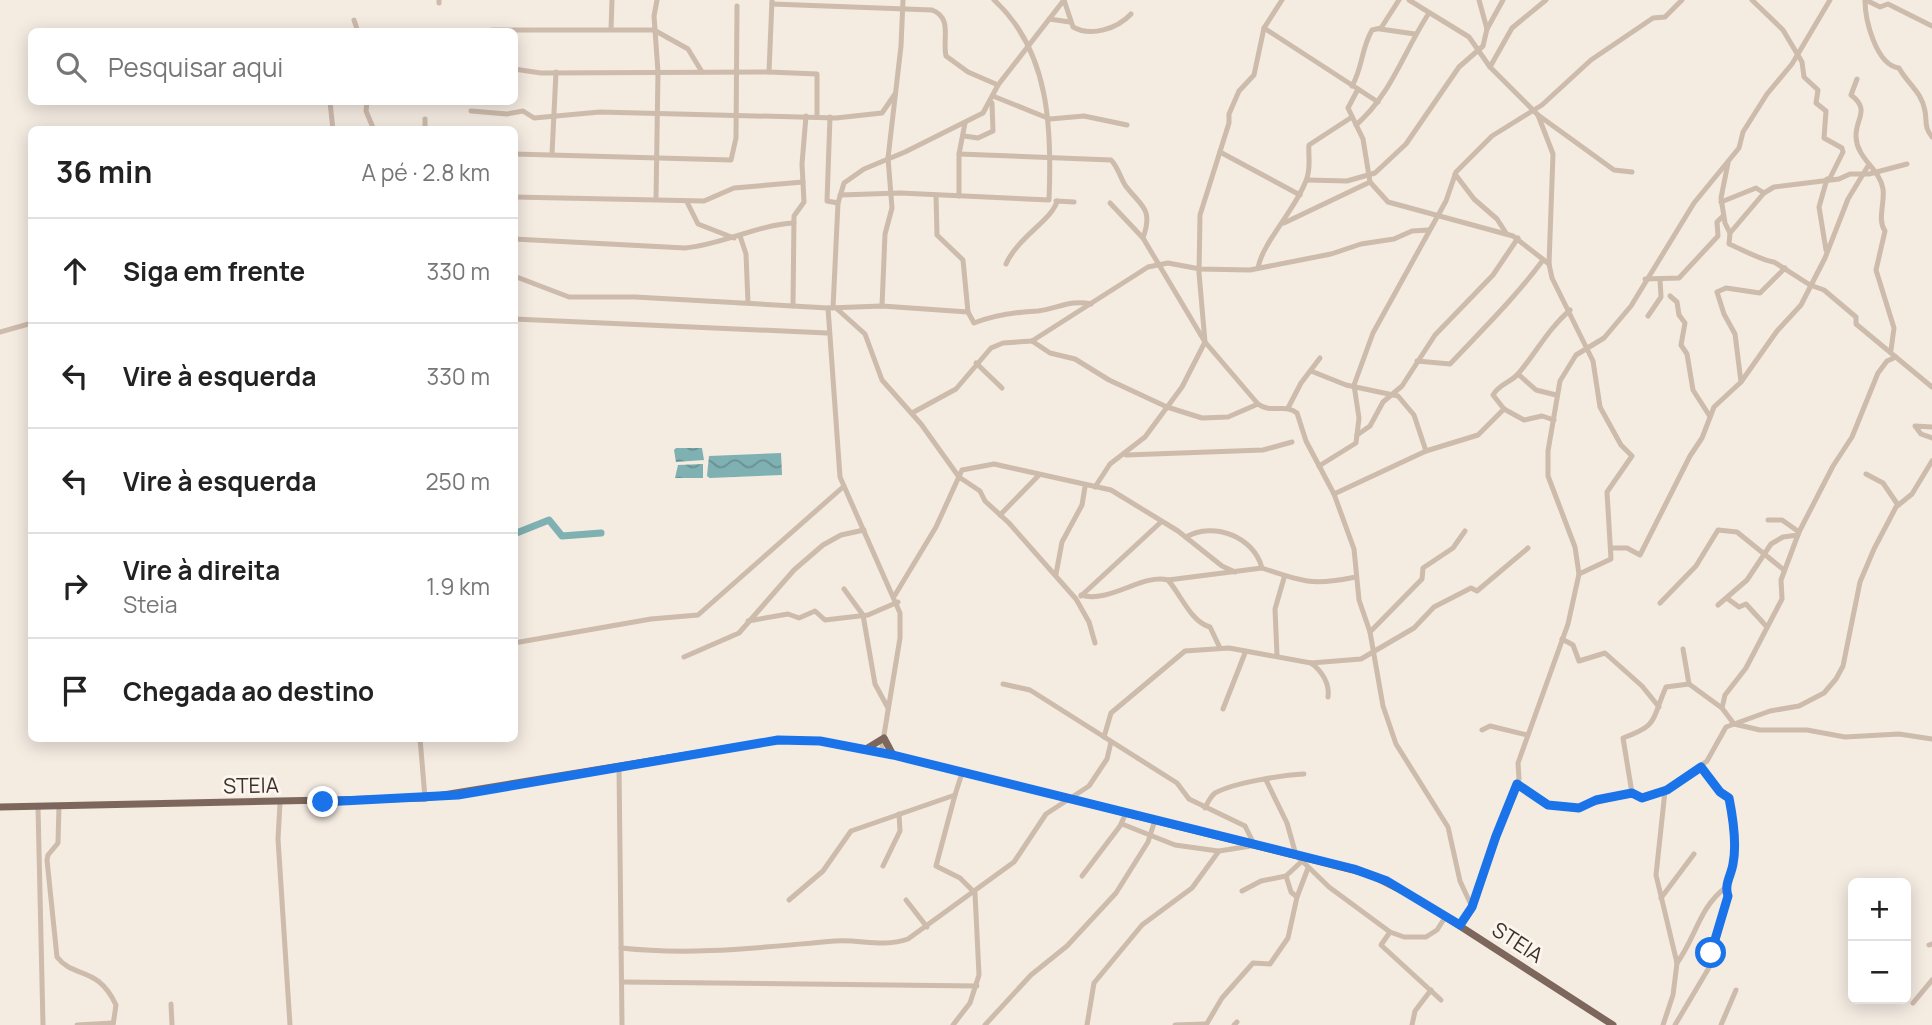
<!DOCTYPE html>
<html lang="pt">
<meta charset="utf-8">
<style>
:root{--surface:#fff;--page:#f2f2f2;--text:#222;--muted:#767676;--line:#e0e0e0}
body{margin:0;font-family:Manrope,sans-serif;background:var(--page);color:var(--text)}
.controls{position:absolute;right:21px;bottom:21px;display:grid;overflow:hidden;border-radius:10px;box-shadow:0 4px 18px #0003}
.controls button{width:63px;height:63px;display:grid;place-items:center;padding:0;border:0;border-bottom:2px solid var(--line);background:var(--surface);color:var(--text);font:35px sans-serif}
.stop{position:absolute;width:21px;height:21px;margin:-16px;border:5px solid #1a73e8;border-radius:50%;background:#fff}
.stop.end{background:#1a73e8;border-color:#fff;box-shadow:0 2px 7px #0008}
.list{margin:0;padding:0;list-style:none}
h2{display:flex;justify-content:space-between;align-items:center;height:91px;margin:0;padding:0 28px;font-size:30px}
h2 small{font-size:23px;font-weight:400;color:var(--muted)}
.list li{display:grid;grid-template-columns:46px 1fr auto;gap:21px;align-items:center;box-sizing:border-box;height:105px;padding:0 28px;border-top:2px solid var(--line)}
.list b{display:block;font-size:26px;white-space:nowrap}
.list p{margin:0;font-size:23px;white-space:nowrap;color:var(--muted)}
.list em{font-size:23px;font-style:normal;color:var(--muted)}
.icon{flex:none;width:38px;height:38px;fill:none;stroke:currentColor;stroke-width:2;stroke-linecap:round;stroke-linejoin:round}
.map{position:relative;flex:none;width:1932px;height:1025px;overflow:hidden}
.search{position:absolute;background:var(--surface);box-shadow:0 4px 18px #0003;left:28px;top:28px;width:490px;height:77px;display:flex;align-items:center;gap:18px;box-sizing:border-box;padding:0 24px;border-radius:10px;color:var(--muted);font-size:26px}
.panel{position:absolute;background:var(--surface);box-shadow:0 4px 18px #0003;left:28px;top:126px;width:490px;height:616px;border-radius:10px}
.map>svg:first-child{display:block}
.water{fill:url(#water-waves)}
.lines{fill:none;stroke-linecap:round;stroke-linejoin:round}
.river{stroke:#7fb0b2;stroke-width:7}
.minor{stroke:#cdbbac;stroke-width:5}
.major{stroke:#7d675c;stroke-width:7}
.route{stroke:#1a73e8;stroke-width:9}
.labels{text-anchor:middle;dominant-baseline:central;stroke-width:6;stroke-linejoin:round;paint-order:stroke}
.street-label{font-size:21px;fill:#3b302b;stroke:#fbf5ee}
</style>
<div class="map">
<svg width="1932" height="1025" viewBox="0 0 1932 1025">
<defs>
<pattern id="water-waves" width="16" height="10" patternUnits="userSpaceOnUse" patternTransform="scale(1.75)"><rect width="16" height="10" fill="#7fb0b2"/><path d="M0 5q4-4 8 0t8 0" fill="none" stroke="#699091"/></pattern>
</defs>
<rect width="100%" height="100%" fill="#f4ebe1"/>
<g class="water">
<polygon points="676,448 702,448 704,460 676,462 674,450"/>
<polygon points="781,453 782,475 710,478 707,476 709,456"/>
<polygon points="703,464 703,478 675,478 678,465"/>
</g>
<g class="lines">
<polyline class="river" points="514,534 549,520 562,536 601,533"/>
<g class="minor">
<path d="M1064 0 1073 27C1091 37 1117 29 1131 14"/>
<polyline points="1409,0 1469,37 1490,67 1538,115 1553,154 1549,264 1552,278 1593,361 1600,407 1621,445 1632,456 1607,492 1611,559 1579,574"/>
<polyline points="1752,0 1783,30 1802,62 1804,77 1818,90 1816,103 1826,111 1824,138 1842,148 1843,152 1830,178"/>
<path d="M1865 0C1865 20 1876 65 1899 68 1907 83 1922 92 1925 111 1927 122 1924 127 1932 137"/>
<polyline points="1866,0 1880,7 1888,4 1932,26"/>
<polyline points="439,3 439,0"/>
<path d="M772 4 932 10C953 18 942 39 946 56L968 72 998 85"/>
<polyline points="1049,19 1070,22"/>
<polyline points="354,20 358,32"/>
<polyline points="1264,28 1358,89 1348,108 1363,139 1370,182 1388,202 1513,236 1549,264"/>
<polyline points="611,29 612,0"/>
<polyline points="1380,29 1415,34"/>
<polyline points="1487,29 1503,0"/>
<polyline points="492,30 654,30 688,49 702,72"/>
<polyline points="1490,67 1512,28 1546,0"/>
<polyline points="514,69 541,73 769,72 772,0"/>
<polyline points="769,72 817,74 817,115"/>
<path d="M1857 79 1851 95C1871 110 1855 119 1856 137 1857 159 1880 169 1883 189 1885 203 1877 220 1885 231L1876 270 1894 328 1891 350"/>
<path d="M1352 86C1363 67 1361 49 1372 30L1381 28 1399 0"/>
<polyline points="1358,89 1378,102"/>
<polyline points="993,96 1050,119 1084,116 1127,125"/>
<polyline points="330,102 333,130"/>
<polyline points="367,102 366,111 374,130"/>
<polyline points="471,111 507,114 523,111 534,118 600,112 836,118 882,113 895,94"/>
<polyline points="1538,115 1614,170 1632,172"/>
<polyline points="830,117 827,201 838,203"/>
<path d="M1356 125C1391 95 1404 51 1429 13"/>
<polyline points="425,130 425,119"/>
<polyline points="964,136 978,138 993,131 992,103"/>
<polyline points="1220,152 1300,195"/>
<polyline points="514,154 731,160 736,138 737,6"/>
<polyline points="552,154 556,72"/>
<path d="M959 154 1111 160C1118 167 1120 177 1125 185 1140 206 1154 207 1143 238L1205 342 1258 404C1271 414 1284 403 1297 413L1306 441 1334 494 1354 549 1359 600 1370 632 1383 706 1396 744 1448 827 1460 881 1472 907"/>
<path d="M1728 163 1721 198 1725 223 1730 233 1729 244C1741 249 1763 261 1774 262L1810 285 1824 290 1856 317V324L1932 387"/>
<polyline points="1455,174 1474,199 1497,219 1506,233"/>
<polyline points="1307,180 1347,181 1375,173 1406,144 1459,67 1483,46 1487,29 1479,0"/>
<path d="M840 195 900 193 1049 200C1052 130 1050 51 994 0"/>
<path d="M936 195 937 235 963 260 968 312 974 323C995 315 1015 312 1038 311 1056 309 1072 299 1091 304"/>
<polyline points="959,196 959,154 965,123"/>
<polyline points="514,197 704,201 734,188 803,182"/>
<polyline points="656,199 658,72 654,16 657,0"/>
<polyline points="1056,201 1074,202"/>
<polyline points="687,202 698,224 734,238"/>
<polyline points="1721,202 1756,188 1764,193 1774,187 1839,179 1850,174 1869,174 1907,164"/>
<polyline points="1110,203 1143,238"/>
<polyline points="1284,223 1370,182"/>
<polyline points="1730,233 1764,193"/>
<polyline points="740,236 746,254 748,303"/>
<path d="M514 239 685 248C722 245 756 225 794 223"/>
<polyline points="1826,250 1819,207 1827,179"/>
<path d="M1006 264C1018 237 1053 219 1057 201"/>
<path d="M1258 268C1262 243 1297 208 1307 178 1311 166 1308 156 1309 145L1352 117"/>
<polyline points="514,276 569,297 635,297 828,308 882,306 968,312"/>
<polyline points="1645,279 1679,278 1718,236 1717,222 1723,216"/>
<polyline points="1670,296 1677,302 1679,315 1685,323 1681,345 1687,354 1693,390 1709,415"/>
<polyline points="793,306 794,216 804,202 802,164 806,116"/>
<polyline points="882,306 885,234 892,208 888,158 901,46 903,0"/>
<polyline points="828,308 840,477 900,613 900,638 881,753"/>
<polyline points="833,308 838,203 844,183 864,169 905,152 983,113 998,85 1064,0"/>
<polyline points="836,308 865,334 882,380 921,424 959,477 980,491 985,501 1009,523 1076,599 1089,622 1095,643"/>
<polyline points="1648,316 1661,297 1660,280"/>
<polyline points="514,319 827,333"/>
<polyline points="0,332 32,323"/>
<polyline points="1032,341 1050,353 1075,359 1109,380 1167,407 1202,418 1228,417 1258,404"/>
<path d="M1417 361 1450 364C1482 330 1515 298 1543 260"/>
<polyline points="976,363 1002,388"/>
<polyline points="1311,371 1346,385 1398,396 1414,415 1426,451"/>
<polyline points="1518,374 1536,390 1556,395"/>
<polyline points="1741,382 1735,334 1724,314 1717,292 1726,288 1760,293 1785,268"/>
<polyline points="1288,408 1301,383 1320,358"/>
<polyline points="912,413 956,389 991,348 1003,343 1032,341 1148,267 1168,263 1200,269 1250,270 1331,254 1361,244 1394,239 1412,231 1429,230"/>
<path d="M1554 420 1542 416 1524 420 1504 409 1493 395C1499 384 1510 383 1518 374 1536 353 1548 329 1570 310"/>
<polyline points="1932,427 1915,426 1921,434 1932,438"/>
<polyline points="1357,435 1370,426 1383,402 1402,386 1435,335 1493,275 1518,238"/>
<polyline points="1126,455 1263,450 1292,442"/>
<polyline points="1319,466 1356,443 1359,418 1354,385 1373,333 1446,201 1456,172 1492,136 1542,105 1591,60 1653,18 1665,17 1682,0"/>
<polyline points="1866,474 1883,483 1898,505"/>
<polyline points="1095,487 1110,464 1145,437 1182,387 1205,342 1199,273 1200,215 1229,123 1229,114 1239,91 1254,75 1264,28 1282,0"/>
<polyline points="1334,494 1426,451 1478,435 1504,409"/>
<polyline points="1000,515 1039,475"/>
<polyline points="1768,520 1782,520 1799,532"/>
<path d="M1186 537C1214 521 1254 537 1262 568 1303 582 1312 586 1356 577"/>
<polyline points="1612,548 1627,548 1640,555 1690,456 1702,438 1714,407 1741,382 1777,331 1801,305 1825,258 1848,199 1868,166"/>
<polyline points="1056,574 1062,542 1082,505 1085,487"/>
<path d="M1168 580C1181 595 1191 622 1210 627L1220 648"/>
<polyline points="844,589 863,615 875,684 888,708"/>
<polyline points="895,595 936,527 962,470 994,464 1111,490 1178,531 1222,566 1235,572"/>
<path d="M1081 595C1109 604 1143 573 1168 580L1262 568"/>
<polyline points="1081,596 1161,522"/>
<polyline points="1728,599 1739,607 1746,604 1767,627"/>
<polyline points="1660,603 1696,566 1718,530 1737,532 1784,570"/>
<polyline points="1718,605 1747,580 1771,544 1783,537 1798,535"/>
<polyline points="748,621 788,614 799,618 815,611 825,620 868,615 898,602"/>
<polyline points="1370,632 1422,579 1423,568 1453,548 1465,531"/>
<polyline points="1562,639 1573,645 1579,661 1605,653 1642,686 1659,707"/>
<polyline points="514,643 651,619 698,615 843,487"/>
<polyline points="1683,649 1689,684 1722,708 1734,724 1760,730 1807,730 1845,737 1899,734 1932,739"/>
<polyline points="1277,655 1275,609 1284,578"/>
<polyline points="684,657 739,633 794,570 823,545 841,535 864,530"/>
<path d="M1311 663C1322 671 1330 684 1328 697"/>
<polyline points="1003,684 1030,690 1177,783 1189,799 1245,826 1254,844"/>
<polyline points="1722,708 1725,695 1746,668 1782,599 1781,580 1799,532 1833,466 1852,437 1878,373 1887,361 1896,357"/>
<polyline points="1223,709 1245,653"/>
<polyline points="1482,730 1490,726 1527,735"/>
<polyline points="1104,737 1111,713 1185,651 1229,648 1311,663 1361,659 1414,628 1434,607 1471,588 1477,591 1528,548"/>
<polyline points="420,738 425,798"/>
<polyline points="619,767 622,1025"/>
<polyline points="1266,780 1287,823 1296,855 1329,887 1390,932 1404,937 1426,937 1437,930 1446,916"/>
<polyline points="1517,784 1547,805 1576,808 1632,793 1642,798 1665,791"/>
<path d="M1632 793 1623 738C1659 725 1651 721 1666 687L1689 684"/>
<polyline points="280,803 278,839 290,1025"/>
<path d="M59 806 58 843 48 855 47 860 57 957C74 979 97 965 116 1005L113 1025"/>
<polyline points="38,807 43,1025"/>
<path d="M1205 808C1208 802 1210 797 1215 793 1233 783 1282 775 1304 774"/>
<polyline points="1122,824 1175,845 1218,851"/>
<polyline points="883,866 900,831 899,814"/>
<polyline points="1082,876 1120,826 1126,813"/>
<polyline points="1286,876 1291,892 1297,897"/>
<polyline points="1242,891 1261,881 1286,876 1301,862"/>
<polyline points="1661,898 1694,854"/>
<polyline points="789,900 823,871 851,831 955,795 962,773"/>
<polyline points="906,900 927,927"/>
<polyline points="1460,925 1472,907 1519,779 1518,763 1568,624 1579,574 1575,547 1548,476 1548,451 1560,381 1576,355 1604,338 1631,306 1694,203 1739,148 1743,132 1767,94 1792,64 1830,0"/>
<polyline points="1390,932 1381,945 1441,1000"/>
<polyline points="1929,945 1932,944"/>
<path d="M621 948C694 956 762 947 835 941 861 939 882 948 908 939L1014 862 1046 814 1089 786 1107 759 1111 742"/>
<path d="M1677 963C1696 937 1699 908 1725 888"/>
<polyline points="622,982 977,986"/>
<polyline points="1913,1003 1932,980"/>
<polyline points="171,1004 172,1025"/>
<polyline points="77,1025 113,1023"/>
<polyline points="953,1025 970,1003 979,975 975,893 960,878 936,866 955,795"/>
<polyline points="985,1025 1031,975 1067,946 1116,893 1148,842 1155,820"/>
<polyline points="1087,1025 1094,983 1142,925 1192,888 1219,851 1251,846"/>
<polyline points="1175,1025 1206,1024"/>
<polyline points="1206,1025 1222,998 1253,963 1270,964 1288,938 1297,897 1308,868"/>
<polyline points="1234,1025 1237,1022"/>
<polyline points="1412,1025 1415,1011 1431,990"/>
<polyline points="1663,1025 1673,995 1677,963 1656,875 1665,791 1707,761 1726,727 1770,711 1799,706 1824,693 1836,679 1843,666 1860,582 1874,549 1896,507 1912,494 1932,461"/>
<polyline points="1675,1025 1710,966 1728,899 1725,888 1733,861 1733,814 1729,798 1720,792 1701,767"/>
<polyline points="1721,1025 1736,990"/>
</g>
<g class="major">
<polyline points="866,749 884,738 893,755"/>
<polyline points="0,807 425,798 778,740 820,741 893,755 1369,874 1418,899 1613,1025"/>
</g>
</g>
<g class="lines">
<path class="route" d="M323 802 458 795 778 740 820 741 893 755 1354 869 1387 881 1460 925 1472 907 1496 836 1517 784 1548 805 1579 808 1596 800 1632 793 1642 798 1667 790 1701 767 1720 792 1729 798C1733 818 1737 844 1733 864 1731 876 1724 884 1728 896L1711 953"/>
</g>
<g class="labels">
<g class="street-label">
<text transform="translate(251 785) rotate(-1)">STEIA</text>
<text transform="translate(1518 942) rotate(33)">STEIA</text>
</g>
</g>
</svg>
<div class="controls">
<button>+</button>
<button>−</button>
</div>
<div class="stop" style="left:1711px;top:953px"></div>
<div class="stop end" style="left:323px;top:802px"></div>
<div class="search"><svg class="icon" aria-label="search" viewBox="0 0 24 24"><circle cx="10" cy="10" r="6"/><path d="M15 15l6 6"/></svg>Pesquisar aqui</div>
<section class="panel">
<h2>36 min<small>A pé · 2.8 km</small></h2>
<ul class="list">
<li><svg class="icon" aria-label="ahead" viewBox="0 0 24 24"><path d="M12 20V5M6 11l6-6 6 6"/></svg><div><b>Siga em frente</b></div><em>330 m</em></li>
<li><svg class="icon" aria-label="left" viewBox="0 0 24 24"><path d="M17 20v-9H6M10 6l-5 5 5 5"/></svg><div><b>Vire à esquerda</b></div><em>330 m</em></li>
<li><svg class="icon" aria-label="left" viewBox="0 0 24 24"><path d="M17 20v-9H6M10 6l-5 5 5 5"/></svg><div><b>Vire à esquerda</b></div><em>250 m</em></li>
<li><svg class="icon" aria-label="right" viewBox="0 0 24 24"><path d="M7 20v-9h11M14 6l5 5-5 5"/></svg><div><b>Vire à direita</b><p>Steia</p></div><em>1.9 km</em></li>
<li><svg class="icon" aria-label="arrive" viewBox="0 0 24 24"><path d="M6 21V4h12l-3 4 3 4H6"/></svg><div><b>Chegada ao destino</b></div></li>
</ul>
</section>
</div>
